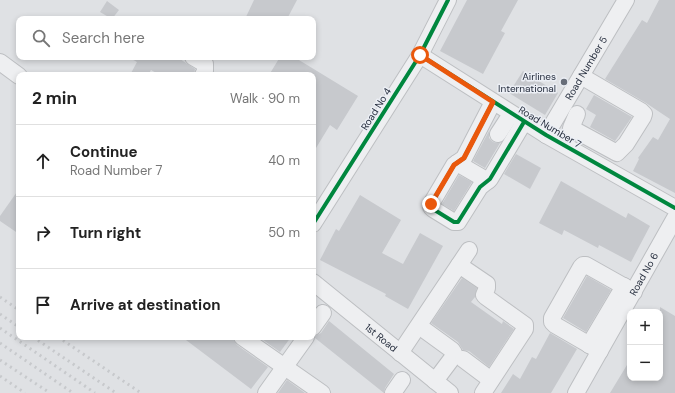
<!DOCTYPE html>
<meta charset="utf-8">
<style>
:root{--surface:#fff;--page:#f6f6f6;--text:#222;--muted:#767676;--line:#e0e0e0}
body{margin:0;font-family:"DM Sans",sans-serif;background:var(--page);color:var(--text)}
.controls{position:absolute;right:12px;bottom:12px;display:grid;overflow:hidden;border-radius:8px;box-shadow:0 2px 6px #0003}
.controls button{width:36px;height:36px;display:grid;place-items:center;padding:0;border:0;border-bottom:1px solid var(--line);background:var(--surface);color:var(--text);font:20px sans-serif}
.stop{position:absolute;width:12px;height:12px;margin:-9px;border:3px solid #ea580c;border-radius:50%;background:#fff}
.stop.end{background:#ea580c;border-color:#fff;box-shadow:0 1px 4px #0008}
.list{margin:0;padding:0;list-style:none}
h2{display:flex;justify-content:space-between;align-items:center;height:52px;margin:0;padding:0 16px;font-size:17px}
h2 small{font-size:13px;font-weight:400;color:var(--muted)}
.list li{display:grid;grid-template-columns:26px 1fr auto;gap:12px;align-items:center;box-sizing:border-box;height:72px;padding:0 16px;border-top:1px solid var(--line)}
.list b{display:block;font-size:15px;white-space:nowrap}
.list p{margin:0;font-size:13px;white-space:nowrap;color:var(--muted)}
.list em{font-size:13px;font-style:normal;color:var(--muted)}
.icon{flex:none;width:22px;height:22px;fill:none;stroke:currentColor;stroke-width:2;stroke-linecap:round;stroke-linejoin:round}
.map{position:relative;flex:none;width:675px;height:393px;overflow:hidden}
.search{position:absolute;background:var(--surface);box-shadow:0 2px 6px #0003;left:16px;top:16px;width:300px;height:44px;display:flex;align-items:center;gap:10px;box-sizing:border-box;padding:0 14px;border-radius:8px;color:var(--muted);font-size:15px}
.panel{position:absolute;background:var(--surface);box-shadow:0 2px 6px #0003;left:16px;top:72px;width:300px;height:268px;border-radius:8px}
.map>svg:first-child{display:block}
.building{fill:#c7c9cd}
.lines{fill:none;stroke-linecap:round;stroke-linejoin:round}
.minor-casing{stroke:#bdbfc2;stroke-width:18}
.minor{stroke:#eeeff1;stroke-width:16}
.rail{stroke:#c7c9cc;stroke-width:3;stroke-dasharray:2 4;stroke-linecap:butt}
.cycleway-casing{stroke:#eceff5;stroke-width:6}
.cycleway{stroke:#00873e;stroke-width:4}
.route{stroke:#ea580c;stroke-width:5}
.poi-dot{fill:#676d78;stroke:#eceff5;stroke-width:1.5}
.labels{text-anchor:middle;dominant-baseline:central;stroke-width:3;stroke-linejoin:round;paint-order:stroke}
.street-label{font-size:10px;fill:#262e3e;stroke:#eceff5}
.poi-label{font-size:10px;fill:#262e3e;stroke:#eceff5;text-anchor:end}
</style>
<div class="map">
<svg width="675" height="393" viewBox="0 0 675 393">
<rect width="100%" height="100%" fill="#dfe1e4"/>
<g class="building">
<polygon points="254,0 297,0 287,19 245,19"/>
<polygon points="467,0 518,0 501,31 505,33 483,74 440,51"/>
<polygon points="659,0 675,0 675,193 633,171 639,159 638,158 653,137 658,140 670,119 646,103 605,79 642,20 647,23"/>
<polygon points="107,1 119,10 112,19 100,12"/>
<polygon points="128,57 177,57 195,69 194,75 160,75 151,70 148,75 130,75 137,62"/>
<polygon points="280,57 294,57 358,96 337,130 330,125 313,153 313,75 269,75"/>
<polygon points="523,71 558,93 545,115 509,93"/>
<polygon points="594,95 632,117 615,141 590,127 596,115 586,109"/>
<polygon points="489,131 489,138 493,142 497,143 500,143 485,168 473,161"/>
<polygon points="516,154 541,168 530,189 504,174"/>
<polygon points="459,175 472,182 454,211 442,204"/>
<polygon points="561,181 626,218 628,213 650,226 631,262 599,245 598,248 564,230 562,235 539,223"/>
<polygon points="19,189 19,234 0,221 0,216"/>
<polygon points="360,195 401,220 382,253 403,264 420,233 443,246 408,309 385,296 386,294 320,260 336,229 339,231"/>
<polygon points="587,276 611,290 586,332 563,318"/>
<polygon points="462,278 477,288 475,297 471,302 502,324 503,321 514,329 489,367 469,351 463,350 458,342 431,323"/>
<polygon points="660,307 675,316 675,393 610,393 630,360 630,378 660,378"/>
<polygon points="329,321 394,374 385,388 384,393 315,338 315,336 321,333"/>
<polygon points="550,333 577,349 551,393 501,393 513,374 520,379 532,357 536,359"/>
<polygon points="182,337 233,337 234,341 237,345 268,367 251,389"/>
<polygon points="259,337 291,337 280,352"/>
<polygon points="287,380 305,393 278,393"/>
</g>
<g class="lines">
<defs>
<g id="minor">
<polyline points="420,55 546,135 675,208"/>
<polyline points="193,57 205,64 205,71 203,75"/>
<polyline points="0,62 19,76"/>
<polyline points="493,102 464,158 454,165 431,204 431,207 433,209 454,222 458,222 480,187 490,179 524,122"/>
<polyline points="577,114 571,128 617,153 626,144 643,117 644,114 641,111 581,76"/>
<polyline points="498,134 511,114"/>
<path id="s1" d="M546 135 626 0"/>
<polyline points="457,163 488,181"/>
<polyline points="313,224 420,55 448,0"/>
<polyline points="459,265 487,284 487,288 484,295 486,297 525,325 525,329 523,332 483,393"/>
<path id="s2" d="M313 282 450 393"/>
<polyline points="419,326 452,350 454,353 453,357 435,381"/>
<polyline points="313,327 323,313"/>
<polyline points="242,337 322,393"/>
<polyline points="589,345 624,286"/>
<polyline points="600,351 555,325 552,322 552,318 581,267 583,265 586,265 634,292"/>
<polyline points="400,353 469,250"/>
<polyline points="463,359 491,380"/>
<polyline points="266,393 306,337"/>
<polyline points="393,393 402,380"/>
<path id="s3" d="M576 393 675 218"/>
</g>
</defs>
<use href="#minor" class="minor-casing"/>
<use href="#minor" class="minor"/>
<g class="rail">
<polyline points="0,297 19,310"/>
<polyline points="0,314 19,327"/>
<polyline points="0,328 95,393"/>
<polyline points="33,337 116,393"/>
<polyline points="58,337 141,393"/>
<polyline points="0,343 73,393"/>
<polyline points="0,360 50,393"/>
<polyline points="0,376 25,393"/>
</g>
<defs>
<g id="cycleway">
<polyline points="420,55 546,135 675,208"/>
<polyline points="493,102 464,158 454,165 431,204 431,207 433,209 454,222 458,222 480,187 490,179 524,122"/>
<polyline points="313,224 420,55 448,0"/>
</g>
</defs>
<use href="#cycleway" class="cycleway-casing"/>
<use href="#cycleway" class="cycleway"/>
</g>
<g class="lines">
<polyline class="route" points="420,55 493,102 464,158 454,165 431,204"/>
</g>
<circle class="poi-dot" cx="564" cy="82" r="4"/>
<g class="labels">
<g class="street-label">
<text stroke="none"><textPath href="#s1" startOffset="78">Road Number 5</textPath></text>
<text transform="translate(376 109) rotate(-58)">Road No 4</text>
<text transform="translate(550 127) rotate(31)">Road Number 7</text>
<text stroke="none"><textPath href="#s3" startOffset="137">Road No 6</textPath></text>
<text stroke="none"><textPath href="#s2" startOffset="88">1st Road</textPath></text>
</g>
<g class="poi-label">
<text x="556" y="76">Airlines<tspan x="556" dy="12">International</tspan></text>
</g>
</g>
</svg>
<div class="controls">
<button>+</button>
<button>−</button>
</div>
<div class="stop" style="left:420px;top:55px"></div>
<div class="stop end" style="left:431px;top:204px"></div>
<div class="search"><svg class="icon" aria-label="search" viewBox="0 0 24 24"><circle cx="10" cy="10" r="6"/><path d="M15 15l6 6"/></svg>Search here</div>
<section class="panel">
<h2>2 min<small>Walk · 90 m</small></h2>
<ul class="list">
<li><svg class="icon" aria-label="ahead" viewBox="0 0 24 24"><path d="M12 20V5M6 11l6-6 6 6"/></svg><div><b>Continue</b><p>Road Number 7</p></div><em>40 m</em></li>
<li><svg class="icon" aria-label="right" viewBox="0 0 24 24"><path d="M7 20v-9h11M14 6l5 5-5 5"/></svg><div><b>Turn right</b></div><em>50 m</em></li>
<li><svg class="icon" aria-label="arrive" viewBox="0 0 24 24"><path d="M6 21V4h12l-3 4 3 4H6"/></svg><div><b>Arrive at destination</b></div></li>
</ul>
</section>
</div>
